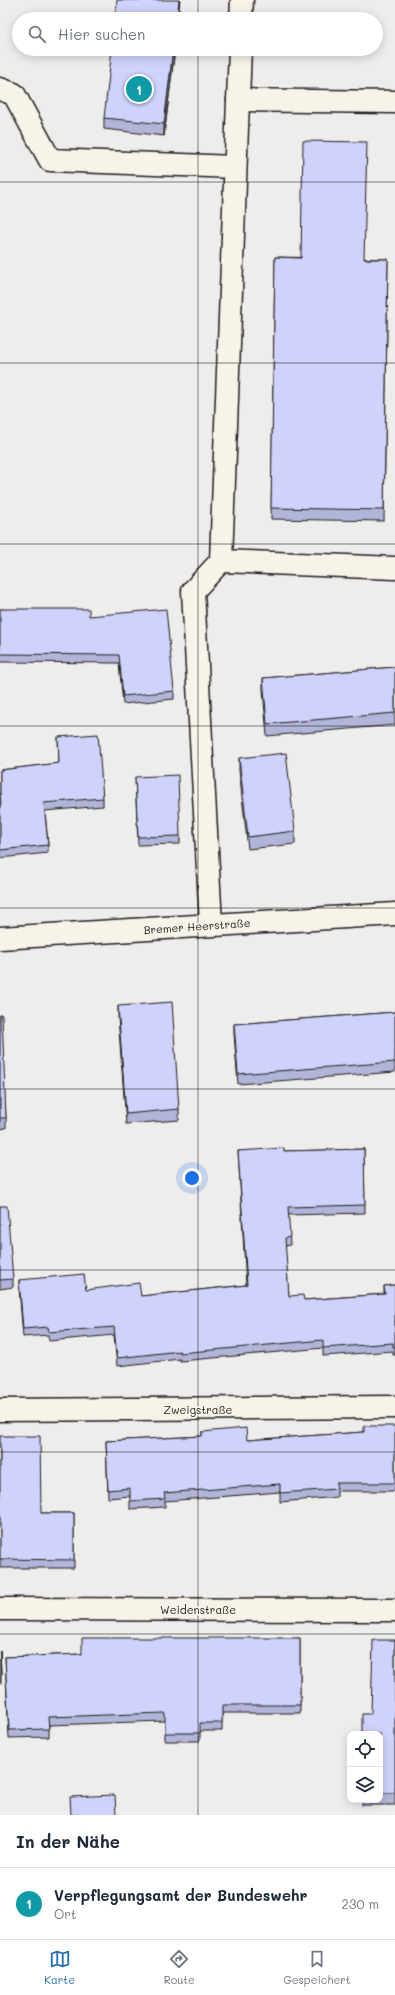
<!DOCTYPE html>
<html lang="de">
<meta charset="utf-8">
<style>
:root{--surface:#fff;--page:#f2f2f3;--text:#1f2937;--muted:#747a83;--line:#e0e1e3;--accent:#1f6fb2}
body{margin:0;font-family:Mali,sans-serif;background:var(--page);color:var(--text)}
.controls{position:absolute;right:12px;bottom:12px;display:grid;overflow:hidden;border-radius:8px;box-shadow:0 2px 10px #0003}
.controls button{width:36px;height:36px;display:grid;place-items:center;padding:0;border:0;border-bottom:1px solid var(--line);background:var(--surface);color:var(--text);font:20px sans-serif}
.you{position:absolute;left:192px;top:1178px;width:14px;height:14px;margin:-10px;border:3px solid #fff;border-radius:50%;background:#1a73e8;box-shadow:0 0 0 6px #1a73e833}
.badge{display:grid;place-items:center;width:26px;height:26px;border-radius:50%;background:var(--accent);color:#fff;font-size:13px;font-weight:700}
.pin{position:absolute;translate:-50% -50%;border:2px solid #fff;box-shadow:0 1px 4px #0006}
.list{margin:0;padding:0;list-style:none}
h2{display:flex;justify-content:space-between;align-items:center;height:52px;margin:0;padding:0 16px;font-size:17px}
h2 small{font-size:13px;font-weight:400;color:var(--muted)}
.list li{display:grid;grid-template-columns:26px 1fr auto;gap:12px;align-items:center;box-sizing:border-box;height:72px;padding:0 16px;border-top:1px solid var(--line)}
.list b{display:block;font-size:15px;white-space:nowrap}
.list p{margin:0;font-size:13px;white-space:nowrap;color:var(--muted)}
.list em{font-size:13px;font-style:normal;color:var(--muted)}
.icon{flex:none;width:22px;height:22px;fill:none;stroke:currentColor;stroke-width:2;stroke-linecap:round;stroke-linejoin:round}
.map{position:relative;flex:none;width:395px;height:1815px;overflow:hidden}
.search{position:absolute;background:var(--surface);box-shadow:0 2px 10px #0003;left:12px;right:12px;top:12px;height:44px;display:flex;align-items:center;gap:10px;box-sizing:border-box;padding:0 14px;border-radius:22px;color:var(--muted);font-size:15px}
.sheet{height:124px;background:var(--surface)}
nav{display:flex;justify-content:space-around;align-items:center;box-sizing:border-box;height:56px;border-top:1px solid var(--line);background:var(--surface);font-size:11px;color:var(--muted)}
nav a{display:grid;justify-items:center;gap:2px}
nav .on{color:var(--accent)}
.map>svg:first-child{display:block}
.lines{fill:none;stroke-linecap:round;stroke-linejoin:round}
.minor-casing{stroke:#1c1c1c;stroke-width:25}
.minor{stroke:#f7f3e8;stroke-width:22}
.wall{fill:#b2b5d8;stroke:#1c1c1c}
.shaded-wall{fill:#9193b0;stroke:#1c1c1c}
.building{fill:#cfd2fb;stroke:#1c1c1c}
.grid{fill:none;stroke:#1c1c1c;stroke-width:1;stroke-opacity:0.55}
.labels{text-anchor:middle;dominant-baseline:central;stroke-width:3.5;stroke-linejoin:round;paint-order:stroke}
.street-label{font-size:11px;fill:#1c1c1c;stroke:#f7f3e8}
</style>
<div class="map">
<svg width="395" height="1815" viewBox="0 0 395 1815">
<rect width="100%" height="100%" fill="#efecec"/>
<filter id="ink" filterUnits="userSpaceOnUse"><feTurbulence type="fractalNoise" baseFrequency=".025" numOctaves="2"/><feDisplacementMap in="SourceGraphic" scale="8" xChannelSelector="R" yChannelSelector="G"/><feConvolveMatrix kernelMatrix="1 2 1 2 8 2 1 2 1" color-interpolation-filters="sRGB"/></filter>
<g filter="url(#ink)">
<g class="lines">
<defs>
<g id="minor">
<polyline points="241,19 242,0"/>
<polyline points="240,49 238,100 395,102"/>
<polyline points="0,89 14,94 50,160 235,167"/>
<polyline points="221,561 395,568"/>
<polyline points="211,924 193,591 221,561 238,100"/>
<polyline points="0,938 395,914"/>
<polyline points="0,1410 395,1407"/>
<polyline points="0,1609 395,1610"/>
</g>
</defs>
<use href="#minor" class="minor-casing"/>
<use href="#minor" class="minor"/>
</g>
<g class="wall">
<polygon points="175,49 164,136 104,129 104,118"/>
<polygon points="275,257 388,259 384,521 271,519"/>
<polygon points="0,609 89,616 174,691 174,699 123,704 119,663 0,662"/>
<polygon points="395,667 395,725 267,736 263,690 263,678"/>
<polygon points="58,737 103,798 103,806 45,811 48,845 48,853 0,858 0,770 59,763"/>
<polygon points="239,758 295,831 295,844 248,849 239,771"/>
<polygon points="135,777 180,836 180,844 138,845"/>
<polygon points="118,1006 179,1109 179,1120 126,1124 118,1017"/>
<polygon points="395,1012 395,1072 238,1084 234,1034 234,1024"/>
<polygon points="0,1015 6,1118 6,1128 0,1129"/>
<polygon points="364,1149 365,1213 288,1215 290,1245 285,1246 289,1296 304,1300 384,1294 384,1286 395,1285 395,1355 393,1355 393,1351 323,1356 323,1348 180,1361 180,1359 117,1366 114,1335 49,1341 48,1335 23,1337 19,1288 19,1280 86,1290 141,1296 246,1285 238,1151 284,1151"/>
<polygon points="0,1206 13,1279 13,1287 0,1289"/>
<polygon points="395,1426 395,1491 337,1491 337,1497 280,1502 280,1492 165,1501 165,1507 130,1509 130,1496 108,1498 106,1441 202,1436 202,1432 247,1440 364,1432"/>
<polygon points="0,1436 41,1513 74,1513 74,1568 0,1568"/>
<polygon points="300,1638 300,1713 222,1713 222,1731 200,1731 200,1741 165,1741 165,1721 49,1725 49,1737 9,1738 5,1657 82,1654"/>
<polygon points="395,1640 395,1805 362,1805 362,1800 380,1800 380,1734 371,1714"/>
<polygon points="0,1651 1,1675 1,1683 0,1683"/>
</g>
<g class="shaded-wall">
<polygon points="179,0 180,0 178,19 177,19"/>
<polygon points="173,49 175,49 164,136 164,124"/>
</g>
<g class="building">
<polygon points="117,0 179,0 177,19 115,19"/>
<polygon points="112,49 173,49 164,124 104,118"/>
<polygon points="303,141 367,142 364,259 388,259 384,510 271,508 275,257 301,258"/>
<polygon points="0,609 89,609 89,616 166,609 174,691 123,696 119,655 0,654"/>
<polygon points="395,667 395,713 267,724 263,678"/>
<polygon points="98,734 103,798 44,803 48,845 0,850 0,805 1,805 0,792 0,770 59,763 58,737"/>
<polygon points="286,753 295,831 248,837 239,758"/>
<polygon points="178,775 180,836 138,837 135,777"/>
<polygon points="172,1002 179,1109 126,1114 118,1006"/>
<polygon points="395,1012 395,1062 238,1074 234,1024"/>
<polygon points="0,1015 2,1015 6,1118 0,1118"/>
<polygon points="284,1148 284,1151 364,1149 365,1205 288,1207 290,1237 285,1238 289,1296 303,1295 304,1300 385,1294 384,1286 395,1285 395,1347 393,1347 393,1343 323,1348 323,1340 180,1353 180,1351 117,1358 114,1327 49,1332 48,1327 23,1329 19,1280 84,1274 86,1290 139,1283 141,1296 247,1285 238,1151"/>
<polygon points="0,1206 7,1206 13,1279 0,1280"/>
<polygon points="364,1426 395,1426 395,1483 336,1483 337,1489 280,1493 280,1484 164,1493 165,1499 130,1501 130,1488 108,1490 106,1441 202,1436 202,1432 246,1428 247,1440 364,1432"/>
<polygon points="0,1436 40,1436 41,1513 74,1513 74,1560 0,1559"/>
<polygon points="82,1638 300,1638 300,1705 222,1705 222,1723 200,1723 200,1733 165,1733 165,1713 48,1717 49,1729 9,1730 5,1657 82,1654"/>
<polygon points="373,1640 395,1640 395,1793 380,1793 380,1734 362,1734 362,1714 371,1714"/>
<polygon points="0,1651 1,1675 0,1675"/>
<polygon points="115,1795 116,1815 71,1815 70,1797"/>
</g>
</g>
<path class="grid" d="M198 0V19M198 49V1815M0 182H395M0 363H395M0 544H395M0 726H395M0 908H395M0 1089H395M0 1270H395M0 1452H395M0 1634H395"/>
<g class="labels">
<g class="street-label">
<text transform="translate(197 926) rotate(-4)">Bremer Heerstraße</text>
<text x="198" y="1409">Zweigstraße</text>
<text x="198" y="1609">Weidenstraße</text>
</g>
</g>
</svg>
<div class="controls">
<button><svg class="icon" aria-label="locate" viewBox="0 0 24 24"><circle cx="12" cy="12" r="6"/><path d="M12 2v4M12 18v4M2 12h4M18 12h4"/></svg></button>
<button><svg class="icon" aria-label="layers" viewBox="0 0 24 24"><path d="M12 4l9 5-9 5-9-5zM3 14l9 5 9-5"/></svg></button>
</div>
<div class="you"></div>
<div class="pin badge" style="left:139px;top:89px;background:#0f9aa8">1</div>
<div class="search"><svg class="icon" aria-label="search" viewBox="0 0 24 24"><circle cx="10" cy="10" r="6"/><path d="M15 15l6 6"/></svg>Hier suchen</div>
</div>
<section class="sheet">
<h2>In der Nähe<small></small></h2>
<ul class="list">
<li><span class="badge" style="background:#0f9aa8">1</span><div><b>Verpflegungsamt der Bundeswehr</b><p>Ort</p></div><em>230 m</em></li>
</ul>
</section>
<nav>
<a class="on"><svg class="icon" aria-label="map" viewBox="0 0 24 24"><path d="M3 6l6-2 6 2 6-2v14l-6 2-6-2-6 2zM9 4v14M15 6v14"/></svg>Karte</a>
<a><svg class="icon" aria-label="directions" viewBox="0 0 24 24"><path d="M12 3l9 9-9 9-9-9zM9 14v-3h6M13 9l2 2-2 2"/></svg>Route</a>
<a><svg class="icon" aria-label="saved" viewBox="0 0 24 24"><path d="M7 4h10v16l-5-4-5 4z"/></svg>Gespeichert</a>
</nav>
